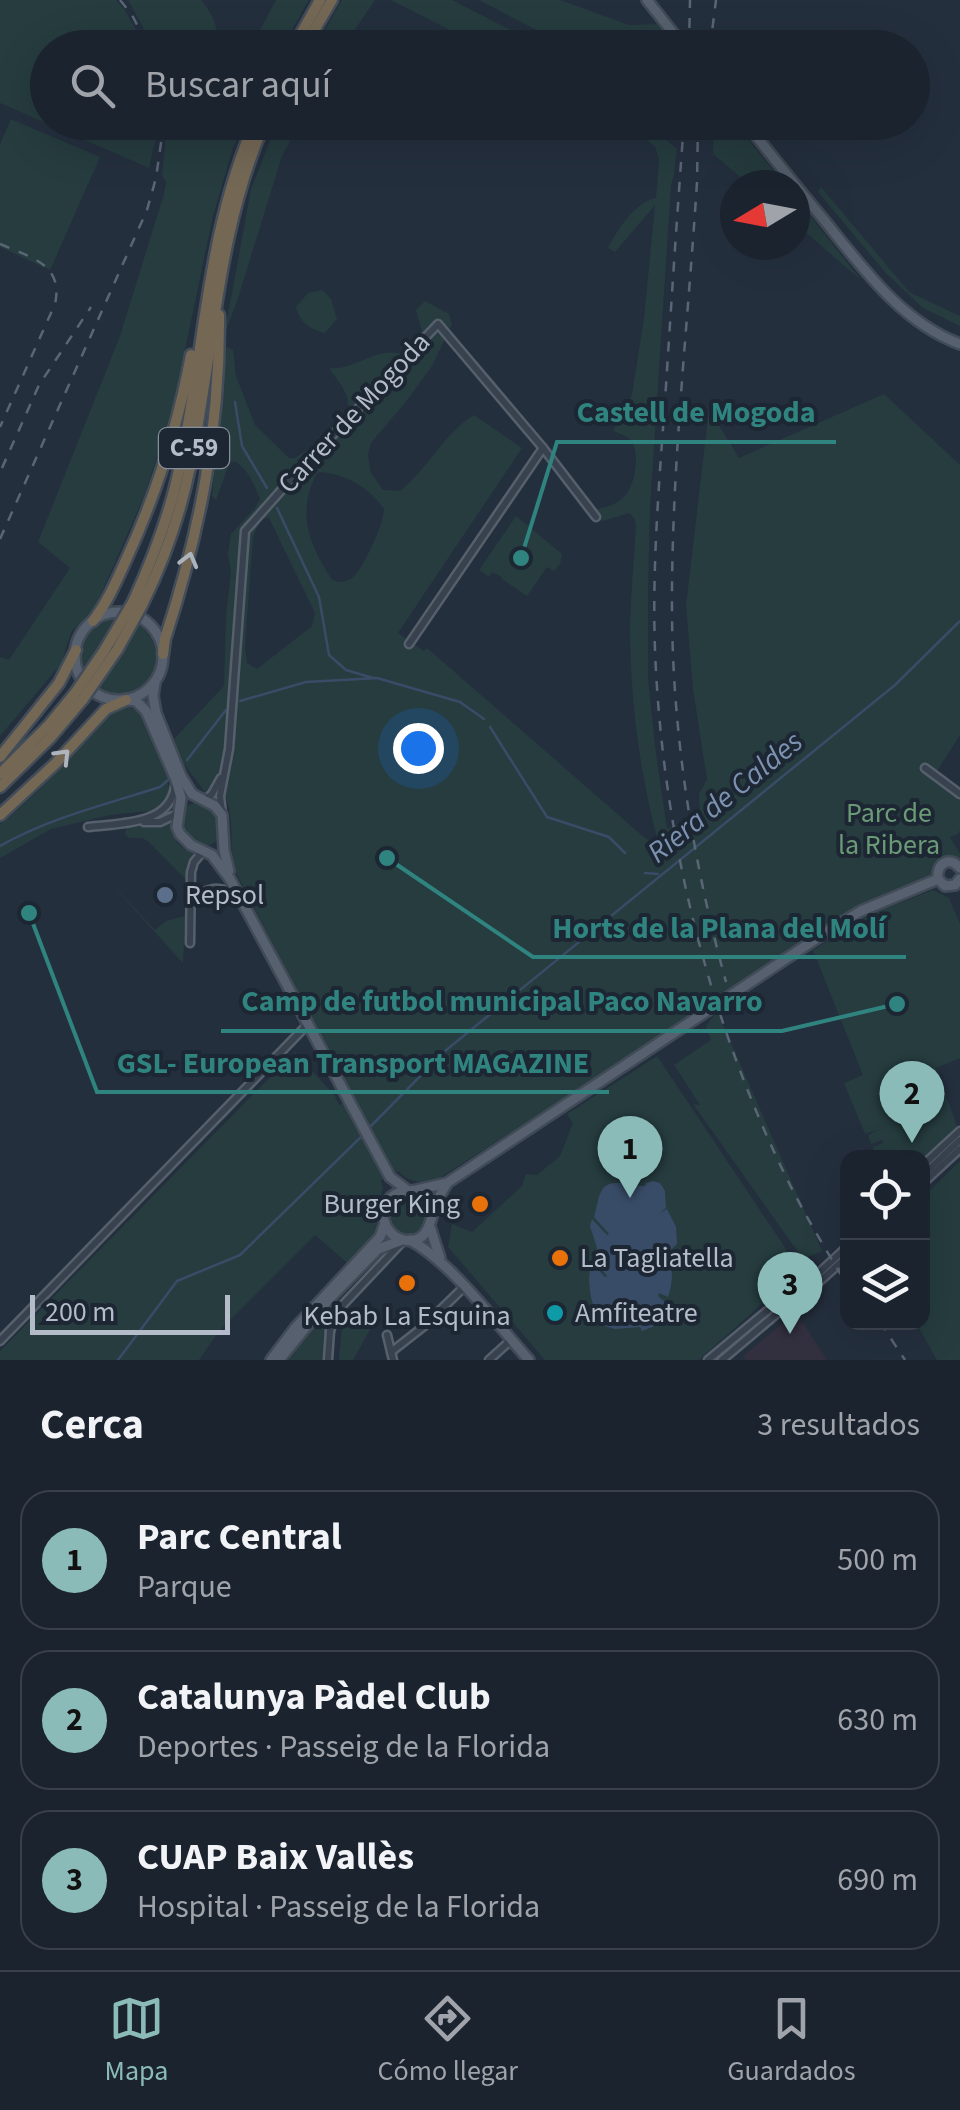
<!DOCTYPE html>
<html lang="es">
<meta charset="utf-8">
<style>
:root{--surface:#1b232e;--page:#282f3a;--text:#f1f3f6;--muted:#a0a4aa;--line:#39404a;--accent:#8bbbb9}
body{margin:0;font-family:"Source Sans 3",sans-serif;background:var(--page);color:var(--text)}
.controls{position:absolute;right:30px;bottom:30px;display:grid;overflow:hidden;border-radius:20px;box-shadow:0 10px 40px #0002}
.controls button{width:90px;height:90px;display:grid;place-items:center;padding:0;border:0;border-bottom:2px solid var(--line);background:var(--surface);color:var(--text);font:50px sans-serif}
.compass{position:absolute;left:720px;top:170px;width:90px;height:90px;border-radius:50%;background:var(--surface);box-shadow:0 10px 40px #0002;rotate:260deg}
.scale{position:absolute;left:30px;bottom:25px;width:200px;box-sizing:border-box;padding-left:10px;border:5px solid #b4bcc9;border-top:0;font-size:28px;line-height:35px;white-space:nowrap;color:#b4bcc9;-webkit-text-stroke:8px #1d2633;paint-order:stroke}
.you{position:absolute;left:418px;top:748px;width:35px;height:35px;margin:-25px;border:8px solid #fff;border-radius:50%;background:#1a73e8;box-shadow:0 0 0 15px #1a73e833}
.badge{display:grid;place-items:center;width:65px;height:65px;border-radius:50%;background:var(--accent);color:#111;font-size:32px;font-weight:700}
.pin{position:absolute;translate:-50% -82px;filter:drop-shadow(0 2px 5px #0008)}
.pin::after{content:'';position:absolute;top:52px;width:35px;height:30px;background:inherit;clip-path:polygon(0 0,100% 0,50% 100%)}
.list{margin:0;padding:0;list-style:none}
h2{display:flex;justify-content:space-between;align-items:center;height:130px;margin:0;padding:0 40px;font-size:42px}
h2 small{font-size:32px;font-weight:400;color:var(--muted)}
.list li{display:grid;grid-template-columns:65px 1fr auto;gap:30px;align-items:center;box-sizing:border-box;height:140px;margin:0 20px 20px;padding:0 20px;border:2px solid var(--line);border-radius:30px}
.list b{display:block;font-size:38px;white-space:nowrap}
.list p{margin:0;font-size:32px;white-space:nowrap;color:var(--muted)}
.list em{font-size:32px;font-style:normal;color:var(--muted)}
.icon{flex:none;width:55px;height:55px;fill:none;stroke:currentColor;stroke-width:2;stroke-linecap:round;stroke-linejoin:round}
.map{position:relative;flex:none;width:960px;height:1360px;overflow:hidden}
.search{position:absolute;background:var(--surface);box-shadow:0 10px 40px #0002;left:30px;right:30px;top:30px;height:110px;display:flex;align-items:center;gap:25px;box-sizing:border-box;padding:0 35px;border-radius:55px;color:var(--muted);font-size:38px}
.sheet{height:610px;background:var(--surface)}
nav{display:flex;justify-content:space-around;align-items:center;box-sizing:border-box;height:140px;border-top:2px solid var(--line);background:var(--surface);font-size:28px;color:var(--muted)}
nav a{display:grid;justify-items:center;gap:5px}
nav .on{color:var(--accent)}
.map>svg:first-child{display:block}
.medical{fill:#32303f}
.green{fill:#263c3f;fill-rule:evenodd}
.water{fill:#394c67}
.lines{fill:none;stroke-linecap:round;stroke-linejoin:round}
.stream{stroke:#394c67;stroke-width:2.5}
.minor-casing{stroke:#565f6c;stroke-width:11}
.major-casing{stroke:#414a57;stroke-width:14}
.highway-casing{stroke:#434c59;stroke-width:15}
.minor{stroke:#38414e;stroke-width:6}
.major{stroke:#56606e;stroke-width:9}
.highway{stroke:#746855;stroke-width:10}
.rail{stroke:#5a6575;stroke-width:2.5;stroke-dasharray:10 10;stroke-linecap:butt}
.highway-bridge-casing{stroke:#434c59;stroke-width:15;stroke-linecap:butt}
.highway-bridge{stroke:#746855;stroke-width:10}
.oneway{stroke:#aeb4bd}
.service-dot{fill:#5c6f8a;stroke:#1d2633;stroke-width:4}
.food-dot{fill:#e8710a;stroke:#1d2633;stroke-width:4}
.culture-dot{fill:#0f9aa8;stroke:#1d2633;stroke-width:4}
.labels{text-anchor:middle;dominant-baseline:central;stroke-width:8;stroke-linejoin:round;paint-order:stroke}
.shield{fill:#1d2633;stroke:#878f9c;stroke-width:2.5}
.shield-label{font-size:25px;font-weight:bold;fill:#b4bcc9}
.street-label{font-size:28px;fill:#b4bcc9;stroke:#1d2633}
.park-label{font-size:28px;fill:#6b9a76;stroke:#1d2633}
.poi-label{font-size:28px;fill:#b4bcc9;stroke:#1d2633;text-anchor:start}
.water-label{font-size:30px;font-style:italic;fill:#7c92b1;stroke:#1d2633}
.leader{fill:none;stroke:#308480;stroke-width:4}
.callout-dot{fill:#308480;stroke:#1d2633;stroke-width:4}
.callout-label{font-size:30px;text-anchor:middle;font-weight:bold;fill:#308480;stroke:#1d2633;stroke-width:8;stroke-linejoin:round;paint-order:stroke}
</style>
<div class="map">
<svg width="960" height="1360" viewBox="0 0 960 1360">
<rect width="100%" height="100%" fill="#242f3e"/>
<polygon class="medical" points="796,1312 827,1360 746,1360 743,1356"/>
<g class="green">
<polygon points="0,0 116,0 124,9 146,47 48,48 48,122 159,123 149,168 0,103"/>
<path d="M128 0H201C213 14 219 29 219 47H154Z"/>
<polygon points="276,0 309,0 282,47 251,47"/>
<polygon points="342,0 375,0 343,47 315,47"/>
<polygon points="391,0 452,0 544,47 483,47"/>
<polygon points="479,0 560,0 629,25 657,24 675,47 563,47 546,35"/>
<polygon points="11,119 100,157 50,270 0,247 0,144"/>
<polygon points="167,123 245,123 233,148 213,216 173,407 145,494 95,608 71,632 61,664 0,736 0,657 9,660 70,568 38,542 120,336 164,194 166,182 162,176"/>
<polygon points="277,123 300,123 282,156 238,298 224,336 251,189"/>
<path d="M620 123H646L677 149 674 175 671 185 650 508 648 594V679L656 754 667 829 700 814 699 794 707 779 693 689 686 606 709 409 739 458 884 394 960 465V735L932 779 960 799V830L958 834 950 837 960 854V864L873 901 837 919 713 1003 438 1179C423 1184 409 1183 398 1171L381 1180 383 1189 376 1207 377 1224 373 1236 347 1263 315 1235 219 1331 199 1360H0V1351L295 1052 335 1096 339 1105 354 1100 234 869C229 845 235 822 226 798L204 791 181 760 174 739 224 686 226 615 231 572 228 554 231 534 255 508 260 499C254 485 248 468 234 461L229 464 216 500 212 496 224 350 228 347 233 350 236 376 255 425 289 458H295L323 439 348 407C349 392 337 380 329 368 354 371 376 346 401 354L422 331 416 310 425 301 449 314 452 324 432 366 408 399 371 443 368 454 370 471 383 490 400 491C428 469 443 434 474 415L522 448 398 633 424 651 427 648 645 838 653 842 657 838C639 769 630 696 630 625 631 592 634 558 636 525L634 518 629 513 603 521 595 510C604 507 617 505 624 497 634 487 640 457 633 444 630 436 620 434 613 431L632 395 644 318 655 205 615 252 608 248C617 230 635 202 656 198L659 160 655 146ZM320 472C346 474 370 488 384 509 384 523 364 567 354 576 347 583 340 583 332 580 309 544 296 514 317 473ZM269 518 315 613 312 626 257 669 247 663 245 646 253 537 261 519Z"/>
<polygon points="714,123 735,123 785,185 750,185 713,154"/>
<polygon points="821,187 909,292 960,316 960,326 923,308 886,273 818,192"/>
<polygon points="795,197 861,280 795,223"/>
<path d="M322 290 331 299 337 319 325 333C310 329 300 323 296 307L308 293Z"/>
<polygon points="516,516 562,554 560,564 554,571 547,567 527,596 502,579 502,577 492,572 489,577 479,570"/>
<path d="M117 618 83 673C76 645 88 623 117 618Z"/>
<path d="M139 624C180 660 144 715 98 690Z"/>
<path d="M126 706 138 711 143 717 168 777 169 791 163 803 150 811 110 815 51 829 0 858V824C40 794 72 753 106 716L112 710Z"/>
<path d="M198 801 218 809 220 838C207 850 199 848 184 841L178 819 185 807Z"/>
<path d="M170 823C172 839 179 847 193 854L186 868V880L148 841 142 838H129L125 834 127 828Z"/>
<polygon points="103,875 155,930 166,921 185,916 183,963"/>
<polygon points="933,890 949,898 960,924 960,1058 936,1068 957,1126 923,1160 922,1158 883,1157 889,1155 887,1152 876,1156 873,1147 883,1143 883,1140 871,1144 868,1135 879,1129 865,1134 844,1083 863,1075 813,950 871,914"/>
<polygon points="717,1011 822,1251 803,1259 693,1104 700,1105 674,1065 711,1040 706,1027"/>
<polygon points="657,1056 800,1270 699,1360 545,1360 448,1247 452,1224 472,1232 522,1186 526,1174 537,1175 560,1156 573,1123 567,1114"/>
<polygon points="960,1161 960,1360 937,1360 916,1323 922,1322 923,1197"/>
<polygon points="412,1191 432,1207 424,1235 405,1240 385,1223 389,1200"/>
<polygon points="349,1313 371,1328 353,1360 339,1360 342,1326"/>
<polygon points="325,1317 327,1323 325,1360 288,1360 319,1320"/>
</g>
<path class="water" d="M653 1181 660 1183 665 1191 666 1208 659 1214 667 1209 676 1227 677 1244 665 1255 660 1257 662 1260 669 1255C673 1270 673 1283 668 1297L659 1293 658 1296 673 1309 660 1324 642 1331 640 1327 615 1329 604 1326C592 1314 585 1278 592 1263L605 1277 607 1276 594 1260 597 1248 590 1226 592 1219 607 1235 609 1234 594 1217C600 1199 597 1181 621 1183L622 1185 645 1186 646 1183Z"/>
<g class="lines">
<g class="stream">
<polyline points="235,402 242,446 267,488"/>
<polyline points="277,508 319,597 329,655 346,670 373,678"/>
<polyline points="240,701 306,682 377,678 460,702 484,719"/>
<polyline points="490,727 547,817 609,837 625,853"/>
<polyline points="187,760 226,710"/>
<path d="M0 846C49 818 107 804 160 787L168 780"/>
<polyline points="645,873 658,874"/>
<polyline points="368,1129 445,1051 895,685 960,621"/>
<polyline points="118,1360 177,1281 240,1255 363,1135"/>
</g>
<defs>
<g id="minor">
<polyline points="409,644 543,448"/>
<polyline points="925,768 960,794"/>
<polyline points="205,800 212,794 221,778"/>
<polyline points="222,814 220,796 229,749 245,531 294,476 438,324 543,448 596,517"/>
<polyline points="144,822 160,822 179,813"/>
<path d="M88 827C119 823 170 826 175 786"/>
<path d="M191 904C205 886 221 884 239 898"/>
<polyline points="190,943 191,872 194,862 204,850"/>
<polyline points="922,1166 960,1131"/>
<polyline points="922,1176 960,1140"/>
<polyline points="922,1184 960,1149"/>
<polyline points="330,1331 337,1311 404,1240"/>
<polyline points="387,1335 393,1360"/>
<polyline points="0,1341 308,1024"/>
<polyline points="391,1352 423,1327 464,1287"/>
<polyline points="328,1360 330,1331"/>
<polyline points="489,1360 511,1340"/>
<polyline points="708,1360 803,1281 821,1271 848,1246"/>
<polyline points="722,1360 806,1289 820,1281 848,1256"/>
</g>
<g id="major">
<polyline points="647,0 685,48"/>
<path d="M745 122C771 155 797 187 824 220 862 267 901 322 960 344"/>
<circle cx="119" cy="656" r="44"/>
<polyline points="155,682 153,696 156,713 181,776 192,794 215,806 222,815 224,850 229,871"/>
<polyline points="126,700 136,701 146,711 176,780 181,798 177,827 180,834 191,845 212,855 230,879 390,1177 407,1190"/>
<path d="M938 879C936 864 949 855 960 868"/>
<polyline points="938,879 945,886 955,885 960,879"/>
<polyline points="412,1191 447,1183 831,929 861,911 938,879"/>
<path d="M433 1213C422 1172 371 1194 386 1226 390 1233 396 1239 404 1240 429 1245 430 1220 436 1204 439 1196 443 1190 447 1183"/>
<polyline points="430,1227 440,1258"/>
<path d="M410 1240C452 1263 496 1323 529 1360"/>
<polyline points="271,1360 296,1327 380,1237 385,1223"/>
<polyline points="279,1360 330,1298 378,1249 400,1241"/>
</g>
<g id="highway">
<polyline points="293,48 320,0"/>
<polyline points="304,48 332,0"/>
<path d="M133 602C150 565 165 527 175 487 205 366 203 239 255 122"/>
<path d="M142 605C164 561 180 515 190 467 214 351 216 232 265 122"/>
<path d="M93 621C107 603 116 582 126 560 156 495 178 425 191 355"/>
<path d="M163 654 165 639C200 531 220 430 219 315"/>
<polyline points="0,757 59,683 76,650"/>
<polyline points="0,774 49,725 76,692"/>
<polyline points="0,787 50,738 83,699"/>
<polyline points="0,815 56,763 106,709 126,700"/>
</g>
</defs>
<use href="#minor" class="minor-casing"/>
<use href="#major" class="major-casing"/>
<use href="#highway" class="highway-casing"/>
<use href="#minor" class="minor"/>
<use href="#major" class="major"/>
<use href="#highway" class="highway"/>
<g class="rail">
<polyline points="120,0 132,15 149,48"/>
<polyline points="689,48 690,0"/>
<polyline points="710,48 716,0"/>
<path d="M684 122C677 215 671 308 665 401 659 484 652 567 655 650 662 832 707 1017 788 1181 806 1217 827 1252 848 1286"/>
<path d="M698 122 697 182C688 325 671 470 672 614 673 739 693 862 726 982"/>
<path d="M0 244C30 257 64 264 55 304L0 427"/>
<polyline points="2,468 39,385 91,307"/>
<polyline points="0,539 147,210 156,178 162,136"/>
<polyline points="880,1322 905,1360"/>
</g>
<defs>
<g id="highway-bridge">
<polyline points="76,692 104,651 133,602"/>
<polyline points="83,699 117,650 142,605"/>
</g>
</defs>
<use href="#highway-bridge" class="highway-bridge-casing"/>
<use href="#highway-bridge" class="highway-bridge"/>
</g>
<defs><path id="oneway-chevron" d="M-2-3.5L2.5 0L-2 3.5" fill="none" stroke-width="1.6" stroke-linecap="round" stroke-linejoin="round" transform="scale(2.5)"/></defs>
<g class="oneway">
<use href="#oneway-chevron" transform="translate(189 560) rotate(-75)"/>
<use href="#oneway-chevron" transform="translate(63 756) rotate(-46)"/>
</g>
<circle class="service-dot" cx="165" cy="895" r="10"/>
<g class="food-dot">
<circle cx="480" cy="1204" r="10"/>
<circle cx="560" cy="1258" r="10"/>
<circle cx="407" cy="1283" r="10"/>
</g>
<circle class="culture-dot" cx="555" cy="1313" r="10"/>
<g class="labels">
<rect class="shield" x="159" y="428" width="70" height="40" rx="8"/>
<g class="shield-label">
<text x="194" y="448">C-59</text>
</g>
<g class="street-label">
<text transform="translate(354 413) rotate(-47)">Carrer de Mogoda</text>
</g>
<g class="park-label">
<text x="889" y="813">Parc de<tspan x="889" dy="32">la Ribera</tspan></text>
</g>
<g class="poi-label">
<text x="185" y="895">Repsol</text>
<text x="460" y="1204" text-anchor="end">Burger King</text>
<text x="580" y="1258">La Tagliatella</text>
<text x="575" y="1313">Amfiteatre</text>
<text x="407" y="1316" text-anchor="middle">Kebab La Esquina</text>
</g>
<g class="water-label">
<text transform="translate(725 797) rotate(-39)">Riera de Caldes</text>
</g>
</g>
<path class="leader" d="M521 558L557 442H836M387 858L533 957H906M897 1004L782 1031H221M29 913L97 1092H609"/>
<g class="callout-dot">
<circle cx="521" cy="558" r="10"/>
<circle cx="387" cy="858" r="10"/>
<circle cx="897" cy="1004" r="10"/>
<circle cx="29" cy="913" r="10"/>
</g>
<g class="callout-label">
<text x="696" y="422">Castell de Mogoda</text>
<text x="719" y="938">Horts de la Plana del Molí</text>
<text x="502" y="1011">Camp de futbol municipal Paco Navarro</text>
<text x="353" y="1073">GSL- European Transport MAGAZINE</text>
</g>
</svg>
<div class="controls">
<button><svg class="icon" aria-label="locate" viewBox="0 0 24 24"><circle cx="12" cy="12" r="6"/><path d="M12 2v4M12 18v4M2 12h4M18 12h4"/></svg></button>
<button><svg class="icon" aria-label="layers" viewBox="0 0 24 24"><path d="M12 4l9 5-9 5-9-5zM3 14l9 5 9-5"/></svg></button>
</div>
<svg class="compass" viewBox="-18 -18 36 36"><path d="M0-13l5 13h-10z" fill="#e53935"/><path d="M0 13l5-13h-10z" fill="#a0a4aa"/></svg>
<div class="scale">200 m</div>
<div class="you"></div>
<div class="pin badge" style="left:630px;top:1198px">1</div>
<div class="pin badge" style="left:912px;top:1143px">2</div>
<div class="pin badge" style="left:790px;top:1334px">3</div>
<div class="search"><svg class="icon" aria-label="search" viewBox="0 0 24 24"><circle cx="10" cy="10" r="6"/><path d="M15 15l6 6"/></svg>Buscar aquí</div>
</div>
<section class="sheet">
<h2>Cerca<small>3 resultados</small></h2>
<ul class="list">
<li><span class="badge">1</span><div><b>Parc Central</b><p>Parque</p></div><em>500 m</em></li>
<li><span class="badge">2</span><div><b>Catalunya Pàdel Club</b><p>Deportes · Passeig de la Florida</p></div><em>630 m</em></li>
<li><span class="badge">3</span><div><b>CUAP Baix Vallès</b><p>Hospital · Passeig de la Florida</p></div><em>690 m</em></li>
</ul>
</section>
<nav>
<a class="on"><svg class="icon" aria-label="map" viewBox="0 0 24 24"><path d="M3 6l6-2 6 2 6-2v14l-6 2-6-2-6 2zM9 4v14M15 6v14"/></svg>Mapa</a>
<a><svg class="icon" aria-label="directions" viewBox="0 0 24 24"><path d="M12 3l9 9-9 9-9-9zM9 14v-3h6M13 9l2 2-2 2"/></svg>Cómo llegar</a>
<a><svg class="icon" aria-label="saved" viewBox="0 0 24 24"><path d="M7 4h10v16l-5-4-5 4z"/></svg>Guardados</a>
</nav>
